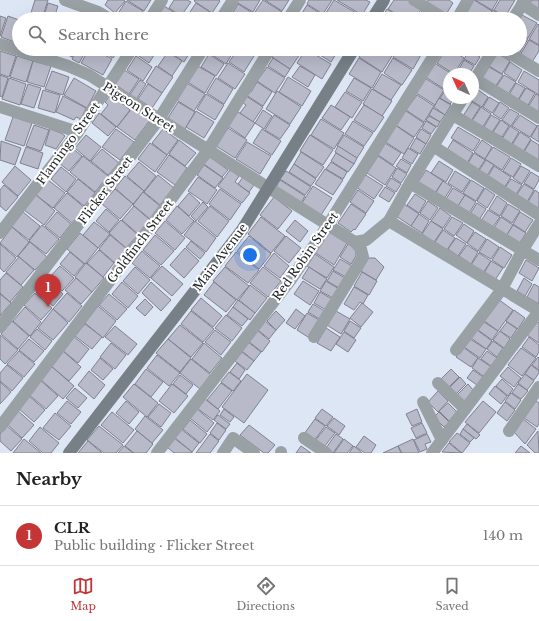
<!DOCTYPE html>
<meta charset="utf-8">
<style>
:root{--surface:#fff;--page:#f6f6f6;--text:#202124;--muted:#757577;--line:#e0e0e0;--accent:#c43536}
body{margin:0;font-family:"Libre Baskerville",serif;background:var(--page);color:var(--text)}
.compass{position:absolute;left:443px;top:68px;width:36px;height:36px;border-radius:50%;background:var(--surface);box-shadow:0 4px 16px #0002;rotate:315deg}
.you{position:absolute;left:250px;top:255px;width:14px;height:14px;margin:-10px;border:3px solid #fff;border-radius:50%;background:#1a73e8;box-shadow:0 0 0 6px #1a73e833}
.badge{display:grid;place-items:center;width:26px;height:26px;border-radius:50%;background:var(--accent);color:#fff;font-size:13px;font-weight:700}
.pin{position:absolute;translate:-50% -33px;filter:drop-shadow(0 1px 2px #0008)}
.pin::after{content:'';position:absolute;top:21px;width:14px;height:12px;background:inherit;clip-path:polygon(0 0,100% 0,50% 100%)}
.list{margin:0;padding:0;list-style:none}
h2{display:flex;justify-content:space-between;align-items:center;height:52px;margin:0;padding:0 16px;font-size:17px}
h2 small{font-size:13px;font-weight:400;color:var(--muted)}
.list li{display:grid;grid-template-columns:26px 1fr auto;gap:12px;align-items:center;box-sizing:border-box;height:60px;padding:0 16px;border-top:1px solid var(--line)}
.list b{display:block;font-size:15px;white-space:nowrap}
.list p{margin:0;font-size:13px;white-space:nowrap;color:var(--muted)}
.list em{font-size:13px;font-style:normal;color:var(--muted)}
.icon{flex:none;width:22px;height:22px;fill:none;stroke:currentColor;stroke-width:2;stroke-linecap:round;stroke-linejoin:round}
.map{position:relative;flex:none;width:539px;height:453px;overflow:hidden}
.search{position:absolute;background:var(--surface);box-shadow:0 4px 16px #0002;left:12px;right:12px;top:12px;height:44px;display:flex;align-items:center;gap:10px;box-sizing:border-box;padding:0 14px;border-radius:22px;color:var(--muted);font-size:15px}
.sheet{height:112px;background:var(--surface)}
nav{display:flex;justify-content:space-around;align-items:center;box-sizing:border-box;height:56px;border-top:1px solid var(--line);background:var(--surface);font-size:11px;color:var(--muted)}
nav a{display:grid;justify-items:center;gap:2px}
nav .on{color:var(--accent)}
.map>svg:first-child{display:block}
.building{fill:#b9bac9;stroke:#818190}
.lines{fill:none;stroke-linecap:round;stroke-linejoin:round}
.street{stroke:#9aa1a5;stroke-width:12}
.secondary{stroke:#768086;stroke-width:12}
.labels{text-anchor:middle;dominant-baseline:central;stroke-width:4;stroke-linejoin:round;paint-order:stroke}
.street-label{font-size:12px;fill:#1c1f24;stroke:#fff}
</style>
<div class="map">
<svg width="539" height="453" viewBox="0 0 539 453">
<rect width="100%" height="100%" fill="#dde6f4"/>
<g class="building">
<polygon points="35,0 48,0 42,19 29,19"/>
<polygon points="108,0 123,0 125,1 115,13 105,5"/>
<polygon points="127,0 151,0 144,11"/>
<polygon points="174,0 187,0 191,2 181,16 169,8"/>
<polygon points="195,0 219,0 220,1 212,13 194,1"/>
<polygon points="237,0 260,0 253,12 236,2"/>
<polygon points="263,0 282,12 278,19 260,19 253,15"/>
<polygon points="265,0 289,0 282,11"/>
<polygon points="309,0 332,0 323,14 307,4"/>
<polygon points="334,0 358,14 356,19 331,19 332,17 326,13"/>
<polygon points="337,0 366,0 370,2 362,15"/>
<polygon points="394,0 409,0 422,8 415,19 404,19 388,9"/>
<polygon points="428,0 449,0 453,3 445,16 426,4"/>
<polygon points="470,0 474,0 492,11 487,19 471,19 462,13"/>
<polygon points="475,0 498,0 492,10"/>
<polygon points="500,0 515,0 505,17 494,10"/>
<polygon points="532,0 539,0 539,11 529,5"/>
<polygon points="126,1 143,11 138,19 129,19 119,12"/>
<polygon points="48,3 58,6 55,15 63,18 63,19 43,19"/>
<polygon points="196,3 210,12 206,19 186,18"/>
<polygon points="238,4 251,12 247,19 229,19"/>
<polygon points="307,5 321,14 317,19 300,19 299,18"/>
<polygon points="164,6 183,18 182,19 155,19"/>
<polygon points="387,9 403,19 381,19"/>
<polygon points="423,9 438,19 417,19"/>
<polygon points="493,10 506,18 505,19 488,19"/>
<polygon points="522,15 537,23 528,38 520,33 520,19"/>
<polygon points="0,16 6,18 0,36"/>
<polygon points="8,16 19,20 19,37 17,43 1,37"/>
<polygon points="538,24 539,25 539,45 529,39"/>
<polygon points="520,35 528,39 519,54 512,49 520,49"/>
<polygon points="529,40 539,46 539,51 532,62 520,55"/>
<polygon points="57,49 76,49 72,57"/>
<polygon points="77,49 87,49 79,63 72,59"/>
<polygon points="89,49 94,49 112,59 103,75 81,63"/>
<polygon points="99,49 119,49 113,58"/>
<polygon points="140,49 151,49 156,52 149,63 136,54"/>
<polygon points="170,49 192,49 184,62 168,51"/>
<polygon points="207,49 235,49 226,64 206,51"/>
<polygon points="238,49 244,49 254,56 244,72 229,62"/>
<polygon points="246,49 260,49 255,55"/>
<polygon points="277,49 298,49 302,51 290,69 272,57"/>
<polygon points="306,49 331,64 322,79 297,63"/>
<polygon points="311,49 339,49 331,62"/>
<polygon points="364,49 381,49 392,56 382,72 359,57"/>
<polygon points="398,49 415,49 422,53 413,69 393,57"/>
<polygon points="446,49 450,49 464,58 454,74 437,63"/>
<polygon points="452,49 468,49 463,56"/>
<polygon points="470,49 485,49 481,55"/>
<polygon points="470,50 480,57 475,65 464,59"/>
<polygon points="0,51 16,56 9,77 0,74"/>
<polygon points="168,52 182,61 172,76 158,66"/>
<polygon points="497,53 510,61 502,74 489,66"/>
<polygon points="209,54 224,64 216,76 201,67"/>
<polygon points="17,56 33,61 26,82 10,77"/>
<polygon points="136,56 152,67 143,81 127,70"/>
<polygon points="273,58 290,69 285,77 268,66"/>
<polygon points="359,58 381,72 372,88 349,74"/>
<polygon points="393,58 412,70 402,85 384,73"/>
<polygon points="464,60 474,66 469,74 459,69"/>
<polygon points="33,61 51,66 44,87 27,82"/>
<polygon points="433,62 452,74 449,74 449,81 444,89 424,76"/>
<polygon points="510,62 522,70 516,81 504,73"/>
<polygon points="228,63 245,74 235,89 218,78"/>
<polygon points="196,65 215,76 205,93 186,81"/>
<polygon points="156,66 173,77 162,93 146,82"/>
<polygon points="300,66 315,75 308,87 292,77"/>
<polygon points="267,67 285,78 275,93 257,81"/>
<polygon points="489,67 503,75 495,87 482,78"/>
<polygon points="124,70 139,79 129,94 115,84"/>
<polygon points="52,71 69,77 63,95 45,89"/>
<polygon points="524,71 539,80 539,95 518,82"/>
<polygon points="382,74 401,85 391,100 373,89"/>
<polygon points="0,75 8,78 2,97 0,96"/>
<polygon points="504,75 516,82 508,94 496,87"/>
<polygon points="288,77 311,91 302,106 279,92"/>
<polygon points="423,77 444,90 435,105 413,91"/>
<polygon points="9,78 26,84 20,105 2,99"/>
<polygon points="74,78 96,91 87,108 64,95"/>
<polygon points="216,78 233,89 224,104 207,93"/>
<polygon points="354,78 371,88 363,101 346,91"/>
<polygon points="140,80 146,84 136,100 129,96"/>
<polygon points="185,82 205,94 194,111 175,99"/>
<polygon points="257,82 272,92 263,106 246,95 248,90 251,92"/>
<polygon points="516,83 525,88 518,100 509,95"/>
<polygon points="28,84 41,88 34,108 21,104"/>
<polygon points="148,84 162,93 152,108 138,99"/>
<polygon points="526,88 535,93 527,107 518,101"/>
<polygon points="372,89 392,101 382,116 363,104"/>
<polygon points="477,89 488,97 482,107 470,100 473,98 473,95"/>
<polygon points="43,90 60,95 55,113 38,108"/>
<polygon points="277,91 301,107 290,124 266,109"/>
<polygon points="445,91 449,93 449,98 454,98 450,104 440,98"/>
<polygon points="345,92 362,102 352,118 335,107"/>
<polygon points="111,94 130,110 117,127 101,114 108,105 105,102"/>
<polygon points="206,94 224,105 215,120 197,109"/>
<polygon points="536,94 539,96 539,112 528,107"/>
<polygon points="417,95 434,106 424,122 406,110"/>
<polygon points="63,96 86,108 81,119 76,117 74,120 56,112"/>
<polygon points="246,96 263,107 253,122 240,113 246,105 242,102"/>
<polygon points="489,97 499,103 492,113 483,107"/>
<polygon points="439,98 451,105 445,115 434,107"/>
<polygon points="178,102 195,112 185,129 168,118"/>
<polygon points="472,102 480,107 471,121 463,116"/>
<polygon points="500,102 509,108 501,119 493,114"/>
<polygon points="331,105 350,117 341,130 322,118"/>
<polygon points="364,105 384,117 374,132 354,120"/>
<polygon points="133,107 150,120 135,140 117,127"/>
<polygon points="481,107 491,114 482,128 472,121"/>
<polygon points="433,108 445,115 440,122 429,115"/>
<polygon points="403,109 424,123 414,137 394,124"/>
<polygon points="510,109 519,114 511,126 502,120"/>
<polygon points="263,110 272,116 264,129 255,123"/>
<polygon points="196,111 214,122 204,138 186,127"/>
<polygon points="238,112 255,123 245,138 228,126"/>
<polygon points="99,113 116,127 108,136 92,123"/>
<polygon points="274,115 290,125 280,139 265,130"/>
<polygon points="491,115 500,120 492,132 484,127"/>
<polygon points="520,115 537,126 530,137 512,126"/>
<polygon points="429,116 440,122 437,127 426,120"/>
<polygon points="13,117 32,123 24,146 5,140"/>
<polygon points="321,119 344,133 334,149 311,135"/>
<polygon points="501,120 509,126 502,137 493,132"/>
<polygon points="353,121 373,133 364,146 345,134"/>
<polygon points="426,121 436,127 431,134 422,128"/>
<polygon points="34,125 49,130 41,151 26,146"/>
<polygon points="395,125 414,138 404,154 384,141"/>
<polygon points="538,125 539,126 539,142 531,137"/>
<polygon points="510,126 519,132 511,145 502,139"/>
<polygon points="458,127 480,140 473,151 451,138"/>
<polygon points="228,128 247,140 235,158 216,146"/>
<polygon points="50,129 61,133 65,136 56,149 45,145"/>
<polygon points="116,129 134,142 120,160 102,147"/>
<polygon points="163,129 178,140 167,155 152,143"/>
<polygon points="262,129 281,141 272,155 253,143"/>
<polygon points="421,129 431,135 426,144 416,137"/>
<polygon points="520,132 531,139 523,152 512,145"/>
<polygon points="86,135 101,147 90,161 75,148"/>
<polygon points="310,135 333,150 323,165 300,151"/>
<polygon points="344,135 364,147 357,158 337,146"/>
<polygon points="416,138 426,144 420,154 410,148"/>
<polygon points="179,140 196,153 185,166 169,154"/>
<polygon points="453,140 473,153 466,165 445,153"/>
<polygon points="482,140 492,147 485,159 474,152"/>
<polygon points="531,140 539,145 539,162 524,152"/>
<polygon points="1,141 21,148 15,165 0,160"/>
<polygon points="247,142 271,156 260,174 236,159"/>
<polygon points="150,143 167,155 155,172 138,159"/>
<polygon points="385,143 401,153 393,165 378,155"/>
<polygon points="338,146 357,158 354,164 335,152"/>
<polygon points="26,147 43,153 38,169 20,163"/>
<polygon points="493,147 510,157 502,170 485,159"/>
<polygon points="72,148 82,156 69,171 59,163"/>
<polygon points="408,148 418,154 412,164 402,158"/>
<polygon points="102,149 119,163 108,175 91,161"/>
<polygon points="301,152 324,167 316,178 294,164"/>
<polygon points="336,153 354,164 348,172 331,161"/>
<polygon points="474,153 485,160 477,172 467,165"/>
<polygon points="169,155 187,168 175,185 157,172"/>
<polygon points="83,156 108,176 95,192 70,172"/>
<polygon points="378,156 396,168 385,185 367,173"/>
<polygon points="210,157 228,170 222,177 204,164"/>
<polygon points="511,158 521,164 513,177 503,171"/>
<polygon points="401,159 411,165 407,173 396,166"/>
<polygon points="486,160 494,165 486,177 478,172"/>
<polygon points="439,161 453,170 446,182 431,173"/>
<polygon points="139,162 156,176 144,191 127,176"/>
<polygon points="331,162 347,172 343,179 326,169"/>
<polygon points="294,164 316,179 311,186 289,172"/>
<polygon points="204,165 223,178 215,188 197,175"/>
<polygon points="15,166 31,180 18,196 2,182"/>
<polygon points="494,166 511,177 504,188 487,178"/>
<polygon points="521,166 530,171 522,184 513,178"/>
<polygon points="61,167 76,179 66,192 51,179"/>
<polygon points="397,168 407,174 401,183 392,177"/>
<polygon points="325,169 343,180 333,195 315,184"/>
<polygon points="230,170 239,176 235,182 250,193 242,203 218,186"/>
<polygon points="426,170 443,181 435,193 418,182"/>
<polygon points="286,171 311,187 305,195 280,179"/>
<polygon points="455,171 470,180 462,192 448,183"/>
<polygon points="531,172 539,177 539,180 534,189 524,183"/>
<polygon points="364,174 383,186 374,199 356,187"/>
<polygon points="158,175 174,188 160,205 144,192"/>
<polygon points="125,176 144,191 133,204 115,188"/>
<polygon points="198,177 217,190 207,204 188,191"/>
<polygon points="243,177 254,185 249,192 238,184"/>
<polygon points="391,178 401,184 396,192 386,186"/>
<polygon points="78,179 95,193 84,206 67,192"/>
<polygon points="511,179 522,185 515,196 504,189"/>
<polygon points="48,180 65,193 53,208 36,195"/>
<polygon points="280,180 305,196 301,203 276,187"/>
<polygon points="471,180 484,188 476,201 463,193"/>
<polygon points="443,181 452,187 444,199 435,194"/>
<polygon points="524,184 534,190 527,202 516,196"/>
<polygon points="4,185 18,197 6,211 0,206 0,190"/>
<polygon points="313,186 332,198 321,215 302,203"/>
<polygon points="385,187 395,193 389,202 379,196"/>
<polygon points="453,188 465,195 458,206 446,199"/>
<polygon points="485,188 495,195 487,208 477,201"/>
<polygon points="115,189 133,204 120,219 102,204"/>
<polygon points="220,189 241,204 230,220 209,204"/>
<polygon points="358,190 374,201 366,213 350,202"/>
<polygon points="535,190 539,193 539,211 527,204"/>
<polygon points="143,192 160,206 150,219 133,205"/>
<polygon points="67,193 85,208 72,223 54,208"/>
<polygon points="189,193 200,203 189,216 178,206"/>
<polygon points="415,194 426,201 419,213 407,205"/>
<polygon points="36,195 55,211 44,225 24,210"/>
<polygon points="465,195 476,202 469,213 458,206"/>
<polygon points="497,196 507,203 500,216 489,209"/>
<polygon points="274,197 292,211 278,229 260,215"/>
<polygon points="428,201 438,208 430,220 420,213"/>
<polygon points="203,202 208,207 196,221 191,216"/>
<polygon points="477,203 486,209 479,220 470,214"/>
<polygon points="351,204 366,214 355,230 354,229 351,232 338,223"/>
<polygon points="404,204 419,214 411,226 396,216"/>
<polygon points="508,204 520,211 512,223 501,216"/>
<polygon points="134,206 150,220 138,234 122,220"/>
<polygon points="177,206 194,221 182,234 166,220"/>
<polygon points="210,206 229,221 217,237 198,221"/>
<polygon points="440,208 451,216 443,228 431,221"/>
<polygon points="106,209 119,220 109,232 96,221"/>
<polygon points="488,210 500,217 492,228 481,221"/>
<polygon points="23,212 40,226 29,240 11,226"/>
<polygon points="57,212 71,224 60,238 45,226"/>
<polygon points="520,212 533,220 525,232 513,224"/>
<polygon points="419,214 429,221 422,233 411,226"/>
<polygon points="261,217 285,236 271,253 248,234"/>
<polygon points="452,217 463,223 454,236 444,229"/>
<polygon points="501,217 513,225 505,238 492,231"/>
<polygon points="121,220 138,235 126,248 109,233"/>
<polygon points="295,220 308,231 300,242 286,231"/>
<polygon points="165,221 185,238 175,250 155,233"/>
<polygon points="195,221 216,238 206,252 184,235"/>
<polygon points="431,221 443,229 434,242 422,234"/>
<polygon points="94,222 110,234 98,248 83,235"/>
<polygon points="464,224 474,231 467,243 456,235"/>
<polygon points="42,225 59,239 46,254 29,241"/>
<polygon points="513,225 526,233 518,246 505,238"/>
<polygon points="12,227 29,242 17,257 0,243"/>
<polygon points="443,230 455,238 447,250 435,242"/>
<polygon points="327,231 347,243 334,265 314,252"/>
<polygon points="475,232 486,239 478,251 467,243"/>
<polygon points="80,233 98,248 85,264 67,249"/>
<polygon points="110,235 127,249 115,263 99,249"/>
<polygon points="155,235 174,251 161,265 143,250"/>
<polygon points="249,236 271,254 259,269 237,251"/>
<polygon points="286,236 301,248 289,263 274,251"/>
<polygon points="456,238 466,244 458,256 448,249"/>
<polygon points="487,239 499,247 491,259 479,252"/>
<polygon points="191,241 205,253 200,259 186,247"/>
<polygon points="30,242 47,257 35,270 18,256"/>
<polygon points="0,244 16,258 4,272 0,268"/>
<polygon points="348,244 355,248 356,252 356,256 351,264 340,257"/>
<polygon points="467,245 478,252 471,264 459,256"/>
<polygon points="500,247 512,255 504,268 492,260"/>
<polygon points="185,248 199,261 184,278 170,265"/>
<polygon points="99,250 114,263 103,277 87,263"/>
<polygon points="142,251 160,266 150,278 132,263"/>
<polygon points="70,252 84,264 74,276 60,264"/>
<polygon points="236,252 259,270 248,283 225,266"/>
<polygon points="274,253 289,266 280,278 264,266"/>
<polygon points="479,253 491,261 483,273 471,265"/>
<polygon points="315,254 334,267 327,278 307,266"/>
<polygon points="19,257 34,270 21,285 6,272"/>
<polygon points="368,258 375,258 384,267 376,280 361,271"/>
<polygon points="340,259 352,266 346,277 333,270"/>
<polygon points="526,260 539,268 532,281 519,273"/>
<polygon points="491,261 503,268 495,280 484,273"/>
<polygon points="86,263 104,278 92,292 75,277"/>
<polygon points="60,266 74,278 62,291 48,279"/>
<polygon points="162,266 183,284 172,296 151,278"/>
<polygon points="135,267 150,280 138,294 123,281"/>
<polygon points="225,267 249,286 237,300 213,281"/>
<polygon points="263,267 281,281 268,297 250,283"/>
<polygon points="309,267 327,279 320,289 302,278"/>
<polygon points="333,271 345,278 339,288 327,281"/>
<polygon points="362,272 377,281 369,295 354,286"/>
<polygon points="6,273 23,287 10,302 0,293 0,280"/>
<polygon points="76,278 92,292 81,304 65,290"/>
<polygon points="524,278 532,284 525,296 517,291"/>
<polygon points="46,279 63,294 53,306 36,292"/>
<polygon points="303,281 319,291 310,305 294,294"/>
<polygon points="326,281 339,289 333,298 320,291"/>
<polygon points="122,282 138,296 128,308 112,294"/>
<polygon points="151,282 171,300 161,311 142,293"/>
<polygon points="214,282 236,300 226,312 204,295"/>
<polygon points="534,284 539,287 539,304 527,297"/>
<polygon points="250,285 267,298 255,313 239,300"/>
<polygon points="354,287 368,295 363,304 360,302 354,310 344,304"/>
<polygon points="320,292 332,299 326,310 314,303"/>
<polygon points="35,293 52,308 41,320 24,305"/>
<polygon points="67,293 82,306 69,322 53,309"/>
<polygon points="0,294 11,303 0,316"/>
<polygon points="109,294 127,309 117,320 99,305"/>
<polygon points="201,298 222,316 213,327 191,310"/>
<polygon points="145,299 153,307 145,316 136,308"/>
<polygon points="498,299 513,310 498,331 483,320"/>
<polygon points="238,300 255,313 250,320 233,307"/>
<polygon points="362,303 373,312 361,327 350,318"/>
<polygon points="313,304 326,312 321,320 308,312"/>
<polygon points="98,306 116,321 103,338 85,323"/>
<polygon points="25,307 41,322 30,336 13,321"/>
<polygon points="233,307 248,319 242,326 227,315"/>
<polygon points="53,309 68,323 53,340 38,328"/>
<polygon points="296,309 305,316 295,329 286,323"/>
<polygon points="514,310 525,318 518,329 506,321"/>
<polygon points="191,311 214,329 203,342 181,324"/>
<polygon points="276,311 285,320 276,330 267,321"/>
<polygon points="336,311 350,319 341,334 327,325"/>
<polygon points="307,313 321,321 311,339 297,330"/>
<polygon points="226,315 242,328 232,341 215,328"/>
<polygon points="12,321 29,336 18,349 1,334"/>
<polygon points="265,321 276,330 269,339 258,330"/>
<polygon points="350,321 361,328 354,338 344,331"/>
<polygon points="537,321 539,323 539,343 527,335"/>
<polygon points="484,322 498,331 492,340 478,330"/>
<polygon points="507,322 517,329 511,338 500,331"/>
<polygon points="85,324 102,337 92,349 75,336"/>
<polygon points="180,325 203,343 191,357 168,339"/>
<polygon points="115,326 137,344 128,355 105,337"/>
<polygon points="326,328 340,337 331,351 317,343"/>
<polygon points="37,329 52,341 45,350 30,337"/>
<polygon points="215,330 231,342 221,355 205,342"/>
<polygon points="257,330 270,341 262,352 248,341"/>
<polygon points="477,330 492,341 486,349 471,338"/>
<polygon points="500,331 510,339 504,348 493,340"/>
<polygon points="344,332 356,340 348,352 336,344"/>
<polygon points="0,335 18,350 5,364 0,359"/>
<polygon points="73,336 89,349 78,363 62,350"/>
<polygon points="529,337 539,345 539,352 536,357 522,347"/>
<polygon points="29,339 44,351 34,362 19,350"/>
<polygon points="168,339 191,358 180,372 156,353"/>
<polygon points="470,339 486,349 480,358 464,347"/>
<polygon points="493,341 503,348 497,357 487,349"/>
<polygon points="248,342 261,352 254,361 242,351"/>
<polygon points="111,343 126,355 115,369 100,357"/>
<polygon points="204,343 222,358 210,373 192,359"/>
<polygon points="463,347 478,358 471,367 456,357"/>
<polygon points="521,348 536,358 522,376 508,365"/>
<polygon points="19,351 35,364 24,377 7,364"/>
<polygon points="63,351 81,367 69,381 51,366"/>
<polygon points="487,351 497,358 491,366 481,359"/>
<polygon points="242,352 254,361 247,370 235,361"/>
<polygon points="157,355 180,373 169,386 147,368"/>
<polygon points="538,357 539,358 539,370 532,365"/>
<polygon points="100,358 113,369 103,380 91,370"/>
<polygon points="478,358 493,368 486,378 472,368"/>
<polygon points="191,359 211,375 200,389 180,373"/>
<polygon points="237,363 245,370 239,379 230,372"/>
<polygon points="7,365 23,378 12,391 0,381 0,373"/>
<polygon points="531,365 539,371 539,373 534,380 525,374"/>
<polygon points="51,366 74,386 63,399 40,379"/>
<polygon points="508,367 521,378 514,387 500,376"/>
<polygon points="146,369 163,382 151,397 135,384"/>
<polygon points="451,369 459,377 449,387 441,379"/>
<polygon points="473,370 483,377 477,385 467,378"/>
<polygon points="89,371 105,385 94,399 78,385"/>
<polygon points="229,372 241,381 233,391 221,382"/>
<polygon points="247,374 268,390 244,423 222,407"/>
<polygon points="525,374 534,381 527,390 518,383"/>
<polygon points="180,375 193,385 186,394 173,384"/>
<polygon points="460,377 466,384 456,394 450,387"/>
<polygon points="502,379 513,389 508,396 496,386"/>
<polygon points="40,380 58,396 46,409 28,394"/>
<polygon points="0,382 11,392 0,404"/>
<polygon points="221,383 232,391 218,409 207,400"/>
<polygon points="134,384 158,403 147,417 123,397"/>
<polygon points="172,384 188,396 174,413 159,401"/>
<polygon points="468,384 474,391 464,402 457,395"/>
<polygon points="518,384 528,391 521,399 512,393"/>
<polygon points="495,386 507,396 501,404 489,394"/>
<polygon points="75,388 87,398 78,408 66,398"/>
<polygon points="438,391 448,401 438,412 428,402"/>
<polygon points="511,393 521,400 515,409 505,401"/>
<polygon points="29,396 45,410 34,422 18,408"/>
<polygon points="205,399 220,411 213,420 197,408"/>
<polygon points="67,401 81,412 71,424 57,413"/>
<polygon points="126,401 139,412 129,424 116,413"/>
<polygon points="483,401 496,412 479,433 465,422"/>
<polygon points="536,401 539,403 539,424 537,427 524,418"/>
<polygon points="505,402 515,410 507,421 497,413"/>
<polygon points="448,403 457,412 449,421 439,411"/>
<polygon points="159,404 171,413 161,427 148,417"/>
<polygon points="197,409 214,423 207,432 190,418"/>
<polygon points="224,409 234,417 230,422 220,415"/>
<polygon points="322,409 333,417 326,426 315,418"/>
<polygon points="417,409 422,422 412,426 406,414"/>
<polygon points="17,410 34,425 22,438 6,423"/>
<polygon points="112,412 134,430 123,443 101,425"/>
<polygon points="439,412 449,422 444,427 434,417"/>
<polygon points="55,413 71,426 59,440 43,428"/>
<polygon points="218,415 230,424 226,429 214,420"/>
<polygon points="145,416 163,430 152,443 135,429"/>
<polygon points="334,418 345,426 339,435 327,426"/>
<polygon points="315,419 325,426 314,441 304,434"/>
<polygon points="523,419 536,429 525,444 514,432"/>
<polygon points="190,420 207,434 200,443 183,429"/>
<polygon points="217,423 226,430 219,440 210,433"/>
<polygon points="422,423 427,433 416,438 411,428"/>
<polygon points="467,424 480,435 476,439 463,429"/>
<polygon points="249,425 275,445 268,453 264,453 240,435"/>
<polygon points="7,426 22,439 11,451 0,441 0,434"/>
<polygon points="99,426 123,445 116,453 104,453 87,440"/>
<polygon points="40,427 59,443 51,453 43,453 29,441"/>
<polygon points="326,427 335,433 324,447 315,441"/>
<polygon points="181,429 199,443 192,452 174,437"/>
<polygon points="463,429 474,438 470,442 460,434"/>
<polygon points="137,431 153,444 146,453 134,453 125,446"/>
<polygon points="538,431 539,453 535,453 527,445"/>
<polygon points="457,433 470,443 462,453 449,442"/>
<polygon points="210,434 219,441 210,453 196,453"/>
<polygon points="336,434 343,439 333,453 326,448"/>
<polygon points="427,434 431,442 425,444 427,449 420,452 414,440"/>
<polygon points="364,436 376,445 371,453 365,453 356,447"/>
<polygon points="174,438 192,452 192,453 174,453 167,447"/>
<polygon points="24,439 41,453 13,453"/>
<polygon points="344,439 353,446 347,453 334,453"/>
<polygon points="413,439 419,453 402,453 398,446"/>
<polygon points="88,441 102,453 78,453"/>
<polygon points="449,443 461,453 442,452"/>
<polygon points="124,446 133,453 118,453"/>
<polygon points="301,446 311,453 296,453"/>
<polygon points="354,446 362,453 349,453"/>
<polygon points="398,446 401,453 383,453"/>
<polygon points="521,446 530,453 515,453"/>
</g>
<g class="lines">
<g class="street">
<polyline points="65,0 98,12 110,19"/>
<polyline points="414,0 445,19"/>
<polyline points="522,4 539,15"/>
<polyline points="150,19 162,0"/>
<polyline points="221,19 233,0"/>
<polyline points="288,19 300,0"/>
<polyline points="457,19 468,0"/>
<polyline points="513,19 525,0"/>
<polyline points="0,44 68,66 89,75 355,242 361,249 363,257 314,337"/>
<polyline points="502,49 539,71"/>
<polyline points="475,79 539,118"/>
<polyline points="473,82 494,49"/>
<polyline points="0,107 78,132"/>
<polyline points="453,115 539,166"/>
<polyline points="433,146 539,215"/>
<polyline points="410,183 539,260"/>
<polyline points="389,221 410,183 463,98"/>
<polyline points="0,233 78,132 132,49"/>
<polyline points="355,242 366,240 389,221 539,311"/>
<polyline points="0,327 159,119 203,49"/>
<polyline points="456,350 502,289 522,251 539,224"/>
<polyline points="438,383 465,409"/>
<polyline points="423,402 442,440"/>
<polyline points="0,427 208,150 270,49"/>
<polyline points="509,431 539,387"/>
<polyline points="304,438 326,453"/>
<polyline points="157,453 292,278 328,225 438,49"/>
<polyline points="223,453 233,438 254,453"/>
<polyline points="281,453 281,452"/>
<polyline points="432,453 539,311"/>
</g>
<g class="secondary">
<polyline points="372,19 384,0"/>
<polyline points="69,453 242,230 354,49"/>
</g>
</g>
<g class="labels">
<g class="street-label">
<text transform="translate(139 107) rotate(32)">Pigeon Street</text>
<text transform="translate(68 143) rotate(-54)">Flamingo Street</text>
<text transform="translate(105 190) rotate(-53)">Flicker Street</text>
<text transform="translate(140 241) rotate(-53)">Goldfinch Street</text>
<text transform="translate(305 256) rotate(-55)">Red Robin Street</text>
<text transform="translate(220 257) rotate(-53)">Main Avenue</text>
</g>
</g>
</svg>
<svg class="compass" viewBox="-18 -18 36 36"><path d="M0-13l5 13h-10z" fill="#e53935"/><path d="M0 13l5-13h-10z" fill="#757577"/></svg>
<div class="you"></div>
<div class="pin badge" style="left:48px;top:307px">1</div>
<div class="search"><svg class="icon" aria-label="search" viewBox="0 0 24 24"><circle cx="10" cy="10" r="6"/><path d="M15 15l6 6"/></svg>Search here</div>
</div>
<section class="sheet">
<h2>Nearby<small></small></h2>
<ul class="list">
<li><span class="badge">1</span><div><b>CLR</b><p>Public building · Flicker Street</p></div><em>140 m</em></li>
</ul>
</section>
<nav>
<a class="on"><svg class="icon" aria-label="map" viewBox="0 0 24 24"><path d="M3 6l6-2 6 2 6-2v14l-6 2-6-2-6 2zM9 4v14M15 6v14"/></svg>Map</a>
<a><svg class="icon" aria-label="directions" viewBox="0 0 24 24"><path d="M12 3l9 9-9 9-9-9zM9 14v-3h6M13 9l2 2-2 2"/></svg>Directions</a>
<a><svg class="icon" aria-label="saved" viewBox="0 0 24 24"><path d="M7 4h10v16l-5-4-5 4z"/></svg>Saved</a>
</nav>
